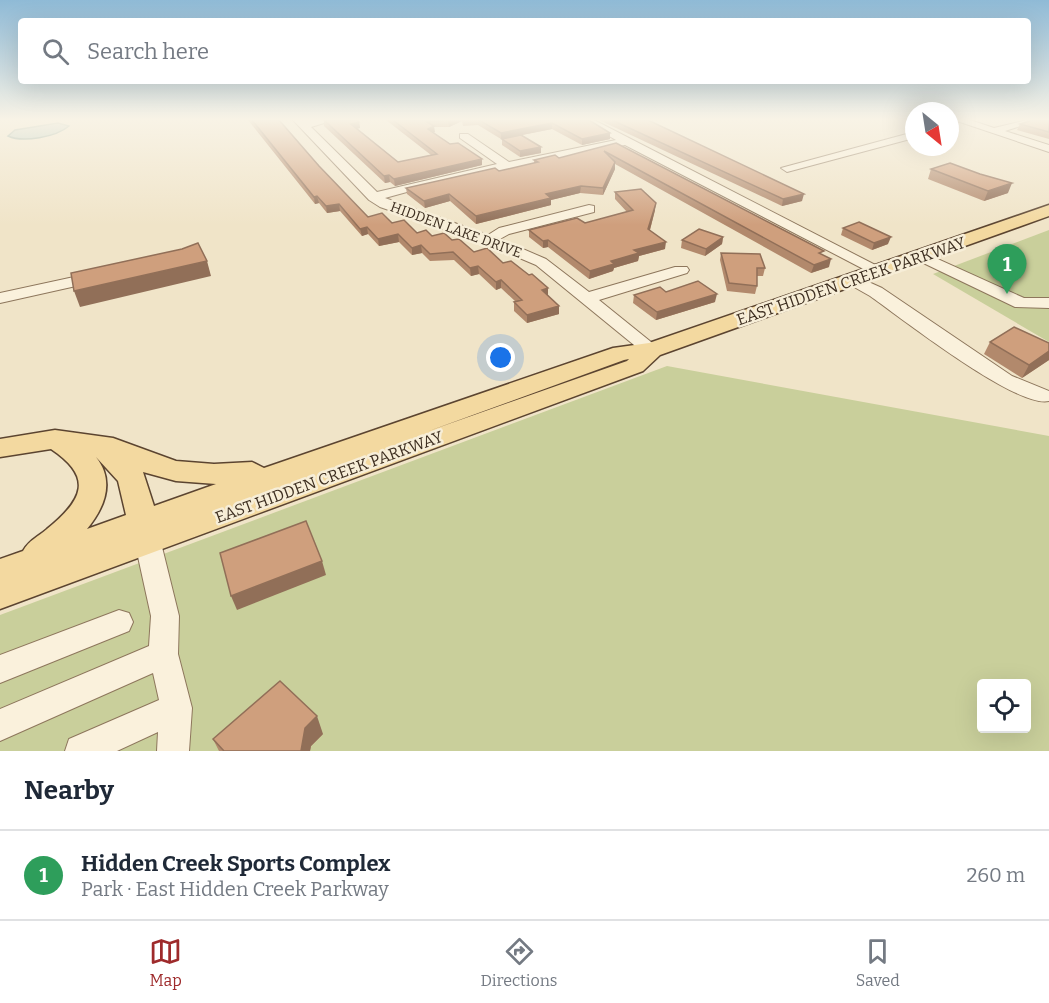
<!DOCTYPE html>
<meta charset="utf-8">
<style>
:root{--surface:#fff;--page:#f2f2f3;--text:#1f2937;--muted:#747a83;--line:#e0e1e3;--accent:#9e2a2b}
body{margin:0;font-family:Bitter,serif;background:var(--page);color:var(--text)}
.controls{position:absolute;right:18px;bottom:18px;display:grid;overflow:hidden;border-radius:6px;box-shadow:0 6px 24px #0002}
.controls button{width:54px;height:54px;display:grid;place-items:center;padding:0;border:0;border-bottom:2px solid var(--line);background:var(--surface);color:var(--text);font:30px sans-serif}
.compass{position:absolute;left:905px;top:102px;width:54px;height:54px;border-radius:50%;background:var(--surface);box-shadow:0 6px 24px #0002;rotate:150deg}
.you{position:absolute;left:501px;top:358px;width:21px;height:21px;margin:-15px;border:4px solid #fff;border-radius:50%;background:#1a73e8;box-shadow:0 0 0 9px #1a73e833}
.badge{display:grid;place-items:center;width:39px;height:39px;border-radius:50%;background:var(--accent);color:#fff;font-size:20px;font-weight:700}
.pin{position:absolute;translate:-50% -50px;filter:drop-shadow(0 2px 3px #0008)}
.pin::after{content:'';position:absolute;top:32px;width:21px;height:18px;background:inherit;clip-path:polygon(0 0,100% 0,50% 100%)}
.list{margin:0;padding:0;list-style:none}
h2{display:flex;justify-content:space-between;align-items:center;height:78px;margin:0;padding:0 24px;font-size:26px}
h2 small{font-size:20px;font-weight:400;color:var(--muted)}
.list li{display:grid;grid-template-columns:39px 1fr auto;gap:18px;align-items:center;box-sizing:border-box;height:90px;padding:0 24px;border-top:2px solid var(--line)}
.list b{display:block;font-size:22px;white-space:nowrap}
.list p{margin:0;font-size:20px;white-space:nowrap;color:var(--muted)}
.list em{font-size:20px;font-style:normal;color:var(--muted)}
.icon{flex:none;width:33px;height:33px;fill:none;stroke:currentColor;stroke-width:2;stroke-linecap:round;stroke-linejoin:round}
.map{position:relative;flex:none;width:1049px;height:751px;overflow:hidden}
.search{position:absolute;background:var(--surface);box-shadow:0 6px 24px #0002;left:18px;right:18px;top:18px;height:66px;display:flex;align-items:center;gap:15px;box-sizing:border-box;padding:0 21px;border-radius:6px;color:var(--muted);font-size:22px}
.sheet{height:168px;background:var(--surface)}
nav{display:flex;justify-content:space-around;align-items:center;box-sizing:border-box;height:84px;border-top:2px solid var(--line);background:var(--surface);font-size:16px;color:var(--muted)}
nav a{display:grid;justify-items:center;gap:3px}
nav .on{color:var(--accent)}
.map>svg:first-child{display:block}
.green{fill:#c9cf9b;fill-rule:evenodd}
.water{fill:#a9c4bc;stroke:#6f938a;stroke-width:1.5}
.lines{fill:none;stroke-linecap:round;stroke-linejoin:round}
.minor-casing{stroke:#8d765c;stroke-width:2}
.major-casing{stroke:#5b4430;stroke-width:3}
.minor{fill:#faf1dc;fill-rule:evenodd}
.major{fill:#f3d9a0;fill-rule:evenodd}
.wall{fill:#b2896c}
.shaded-wall{fill:#916f58}
.building{fill:#cf9f7d;stroke:#916f58;stroke-width:1.5}
.labels{text-anchor:middle;dominant-baseline:central;stroke-width:5;stroke-linejoin:round;paint-order:stroke}
.far-street-label{font-size:14px;fill:#3d2e20;stroke:#f7eed8}
.street-label{font-size:16px;fill:#3d2e20;stroke:#f7eed8}
</style>
<div class="map">
<svg width="1049" height="751" viewBox="0 0 1049 751">
<rect width="100%" height="100%" fill="#f0e4c8"/>
<g class="green">
<polygon points="1049,230 1049,342 933,274"/>
<path d="M667 366 1049 436V751H0V615ZM982 684H1026V728H982Z"/>
</g>
<path class="water" d="M58 123 69 126C56 137 23 143 8 136L15 130Z"/>
<g class="lines">
<defs>
<g id="minor">
<polygon points="293,120 334,120 311,127 377,192 497,164 460,138 460,134 468,134 509,162 616,140 581,120 594,120 887,271 879,276 873,274 625,145 436,184 385,198 488,235 499,228 589,205 594,206 594,212 509,234 500,239 546,259 589,292 675,267 687,267 689,270 687,273 599,300 661,350 652,356 645,354 536,265 484,243 380,207 369,200"/>
<polygon points="954,120 970,120 994,128 1027,120 1027,124 1005,131 1049,145 1049,152"/>
<polygon points="914,132 914,138 787,172 781,168"/>
<polygon points="920,251 1024,298 1049,298 1049,308 1015,307 915,259 912,256"/>
<polygon points="97,272 105,277 103,280 0,303 0,293"/>
<path d="M853 275 882 288 1012 376 1049 391V401C1017 409 900 317 870 296L847 283 845 280Z"/>
<polygon points="148,533 157,536 161,543 179,616 178,654 192,708 189,751 157,751 158,732 117,751 65,751 69,739 159,700 153,673 0,741 0,709 149,646 151,616 135,543 139,536"/>
<polygon points="119,610 129,613 133,622 129,631 0,683 0,655"/>
</g>
<path id="major" d="M1049 205V216L660 355 643 371 0 609V559L23 551C29 540 38 537 47 529 84 499 93 477 51 449L0 457V439L55 430 113 438 176 461 214 464 252 462 264 468 613 348 649 343ZM629 359 627 361 426 432 624 360ZM96 457 118 481 126 515 87 529C105 507 115 481 96 457ZM143 472 176 481 216 484 154 506Z"/>
</defs>
<use href="#minor" class="minor-casing"/>
<use href="#major" class="major-casing"/>
<use href="#minor" class="minor"/>
<use href="#major" class="major"/>
</g>
<g class="wall">
<polygon points="248,120 279,120 319,166 368,217 392,223 417,233 452,240 474,252 503,263 548,296 559,314 527,323 514,311 514,302 516,302 501,288 496,290 479,274 471,276 454,260 430,261 422,253 412,255 399,242 379,246 368,234 362,236 340,211 327,213 319,203 315,204"/>
<polygon points="324,120 359,122 360,128 357,129 398,162 431,155 386,120 589,120 610,133 610,139 582,145 552,129 522,135 541,153 520,157 502,145 502,139 501,139 478,125 463,126 462,121 449,127 434,127 434,133 482,165 395,186 390,182 385,183 324,126"/>
<polygon points="599,120 648,120 802,201 782,206"/>
<polygon points="1049,120 1049,139 1017,130 1020,124"/>
<polygon points="616,143 823,255 829,267 811,273 615,164 615,169 603,195 580,193 551,200 551,205 476,224 450,201 425,208 407,194 406,188 499,171 534,163 534,160 559,158"/>
<polygon points="931,169 1008,193 984,201 928,179"/>
<polygon points="615,192 655,210 650,230 665,249 639,256 638,261 614,268 613,271 589,279 548,247 543,248 529,237 529,230 585,223 627,212 615,199"/>
<polygon points="843,228 888,244 872,250 841,235"/>
<polygon points="723,237 722,244 705,256 681,248 682,240"/>
<polygon points="721,253 765,268 763,276 757,276 757,286 755,294 727,291 720,260"/>
<polygon points="634,295 715,302 656,320 633,303"/>
<polygon points="990,342 1049,343 1049,360 1022,378 984,354"/>
<polygon points="323,734 311,746 310,751 219,751 213,739"/>
</g>
<g class="shaded-wall">
<polygon points="450,120 462,120 462,121 449,127 448,121"/>
<polygon points="359,122 360,128 352,129 351,124"/>
<polygon points="552,123 552,129 501,139 501,133"/>
<polygon points="434,126 435,132 429,135 428,129"/>
<polygon points="610,133 610,139 582,145 582,139"/>
<polygon points="541,147 541,153 520,157 520,151"/>
<polygon points="482,159 482,165 395,186 394,179"/>
<polygon points="615,162 615,169 603,195 603,188"/>
<polygon points="389,175 390,182 385,183 384,176"/>
<polygon points="1012,183 1008,193 984,201 988,191"/>
<polygon points="581,186 580,193 551,200 551,205 476,224 476,216 546,194"/>
<polygon points="449,194 450,201 425,208 424,201"/>
<polygon points="804,194 802,201 782,206 783,199"/>
<polygon points="317,196 319,203 315,204 314,197"/>
<polygon points="656,203 655,210 648,237 648,229"/>
<polygon points="339,204 340,211 327,213 326,206"/>
<polygon points="367,227 368,234 362,236 360,229"/>
<polygon points="398,234 399,242 379,246 378,239"/>
<polygon points="723,237 722,244 705,256 706,249"/>
<polygon points="891,237 888,244 872,250 874,243"/>
<polygon points="548,240 548,247 543,248 543,241"/>
<polygon points="666,242 665,249 639,256 638,261 614,268 613,271 589,279 590,271 634,250"/>
<polygon points="421,245 422,253 412,255 412,248"/>
<polygon points="831,259 829,267 811,273 814,265"/>
<polygon points="207,261 211,276 80,307 74,291"/>
<polygon points="478,266 479,274 471,276 470,268"/>
<polygon points="501,280 501,288 496,290 496,282"/>
<polygon points="548,288 548,296 542,290"/>
<polygon points="717,294 715,302 656,320 657,312"/>
<polygon points="559,306 559,314 527,323 527,315"/>
<polygon points="1049,351 1049,360 1022,378 1029,365"/>
<polygon points="322,561 326,575 237,610 231,596"/>
<polygon points="317,716 323,734 311,746 310,751 301,751 305,728"/>
</g>
<g class="building">
<polygon points="252,120 279,120 319,166 368,217 382,213 392,223 404,220 417,233 426,230 432,236 444,233 452,240 459,239 474,252 487,248 503,263 511,261 529,275 532,274 548,288 542,290 559,306 527,315 514,302 522,300 501,280 496,282 478,266 470,268 453,252 430,254 421,245 412,248 398,234 378,239 367,227 360,229 339,204 326,206 317,196 314,197"/>
<polygon points="324,120 357,120 359,122 351,124 398,162 437,154 393,120 450,120 427,122 434,126 428,129 450,144 458,143 482,159 394,179 389,175 384,176"/>
<polygon points="479,120 589,120 610,133 582,139 552,123 501,133"/>
<polygon points="612,120 648,120 804,194 783,199"/>
<polygon points="1033,120 1049,120 1049,132 1020,124"/>
<polygon points="521,135 541,147 520,151 502,139"/>
<polygon points="616,143 824,251 819,253 831,259 814,265 604,151 615,162 603,188 581,186 546,194 551,198 476,216 449,194 424,201 406,188 495,168 499,171 538,162 534,160 555,155 559,158"/>
<polygon points="950,163 980,174 1012,183 988,191 931,169"/>
<polygon points="641,189 656,203 648,229 666,242 634,250 639,253 611,261 614,264 590,271 548,240 543,241 529,230 577,218 585,223 633,210 615,192"/>
<polygon points="859,222 891,237 874,243 843,228"/>
<polygon points="699,229 723,237 706,249 682,240"/>
<polygon points="198,243 207,261 74,291 71,273 182,249"/>
<polygon points="721,253 760,254 765,268 757,268 757,286 729,283"/>
<polygon points="698,281 717,294 657,312 634,295 660,287 666,292"/>
<polygon points="1014,327 1049,343 1049,351 1029,365 990,342"/>
<polygon points="306,521 322,561 231,596 220,553"/>
<polygon points="280,681 317,716 305,728 301,751 224,751 213,739"/>
</g>
<linearGradient id="sky" x2="0" y2="1"><stop stop-color="#8fbad6"/><stop offset="0.53" stop-color="#f8f3e6"/><stop offset="1" stop-color="#f8f3e6" stop-opacity="0"/></linearGradient>
<rect width="1049" height="225" fill="url(#sky)"/>
<g class="labels">
<g class="far-street-label">
<text transform="translate(456 230) rotate(20)">HIDDEN LAKE DRIVE</text>
</g>
<g class="street-label">
<text transform="translate(851 281) rotate(-19)">EAST HIDDEN CREEK PARKWAY</text>
<text transform="translate(329 477) rotate(-20)">EAST HIDDEN CREEK PARKWAY</text>
</g>
</g>
</svg>
<div class="controls">
<button><svg class="icon" aria-label="locate" viewBox="0 0 24 24"><circle cx="12" cy="12" r="6"/><path d="M12 2v4M12 18v4M2 12h4M18 12h4"/></svg></button>
</div>
<svg class="compass" viewBox="-18 -18 36 36"><path d="M0-13l5 13h-10z" fill="#e53935"/><path d="M0 13l5-13h-10z" fill="#747a83"/></svg>
<div class="you"></div>
<div class="pin badge" style="left:1007px;top:294px;background:#2e9e5b">1</div>
<div class="search"><svg class="icon" aria-label="search" viewBox="0 0 24 24"><circle cx="10" cy="10" r="6"/><path d="M15 15l6 6"/></svg>Search here</div>
</div>
<section class="sheet">
<h2>Nearby<small></small></h2>
<ul class="list">
<li><span class="badge" style="background:#2e9e5b">1</span><div><b>Hidden Creek Sports Complex</b><p>Park · East Hidden Creek Parkway</p></div><em>260 m</em></li>
</ul>
</section>
<nav>
<a class="on"><svg class="icon" aria-label="map" viewBox="0 0 24 24"><path d="M3 6l6-2 6 2 6-2v14l-6 2-6-2-6 2zM9 4v14M15 6v14"/></svg>Map</a>
<a><svg class="icon" aria-label="directions" viewBox="0 0 24 24"><path d="M12 3l9 9-9 9-9-9zM9 14v-3h6M13 9l2 2-2 2"/></svg>Directions</a>
<a><svg class="icon" aria-label="saved" viewBox="0 0 24 24"><path d="M7 4h10v16l-5-4-5 4z"/></svg>Saved</a>
</nav>
